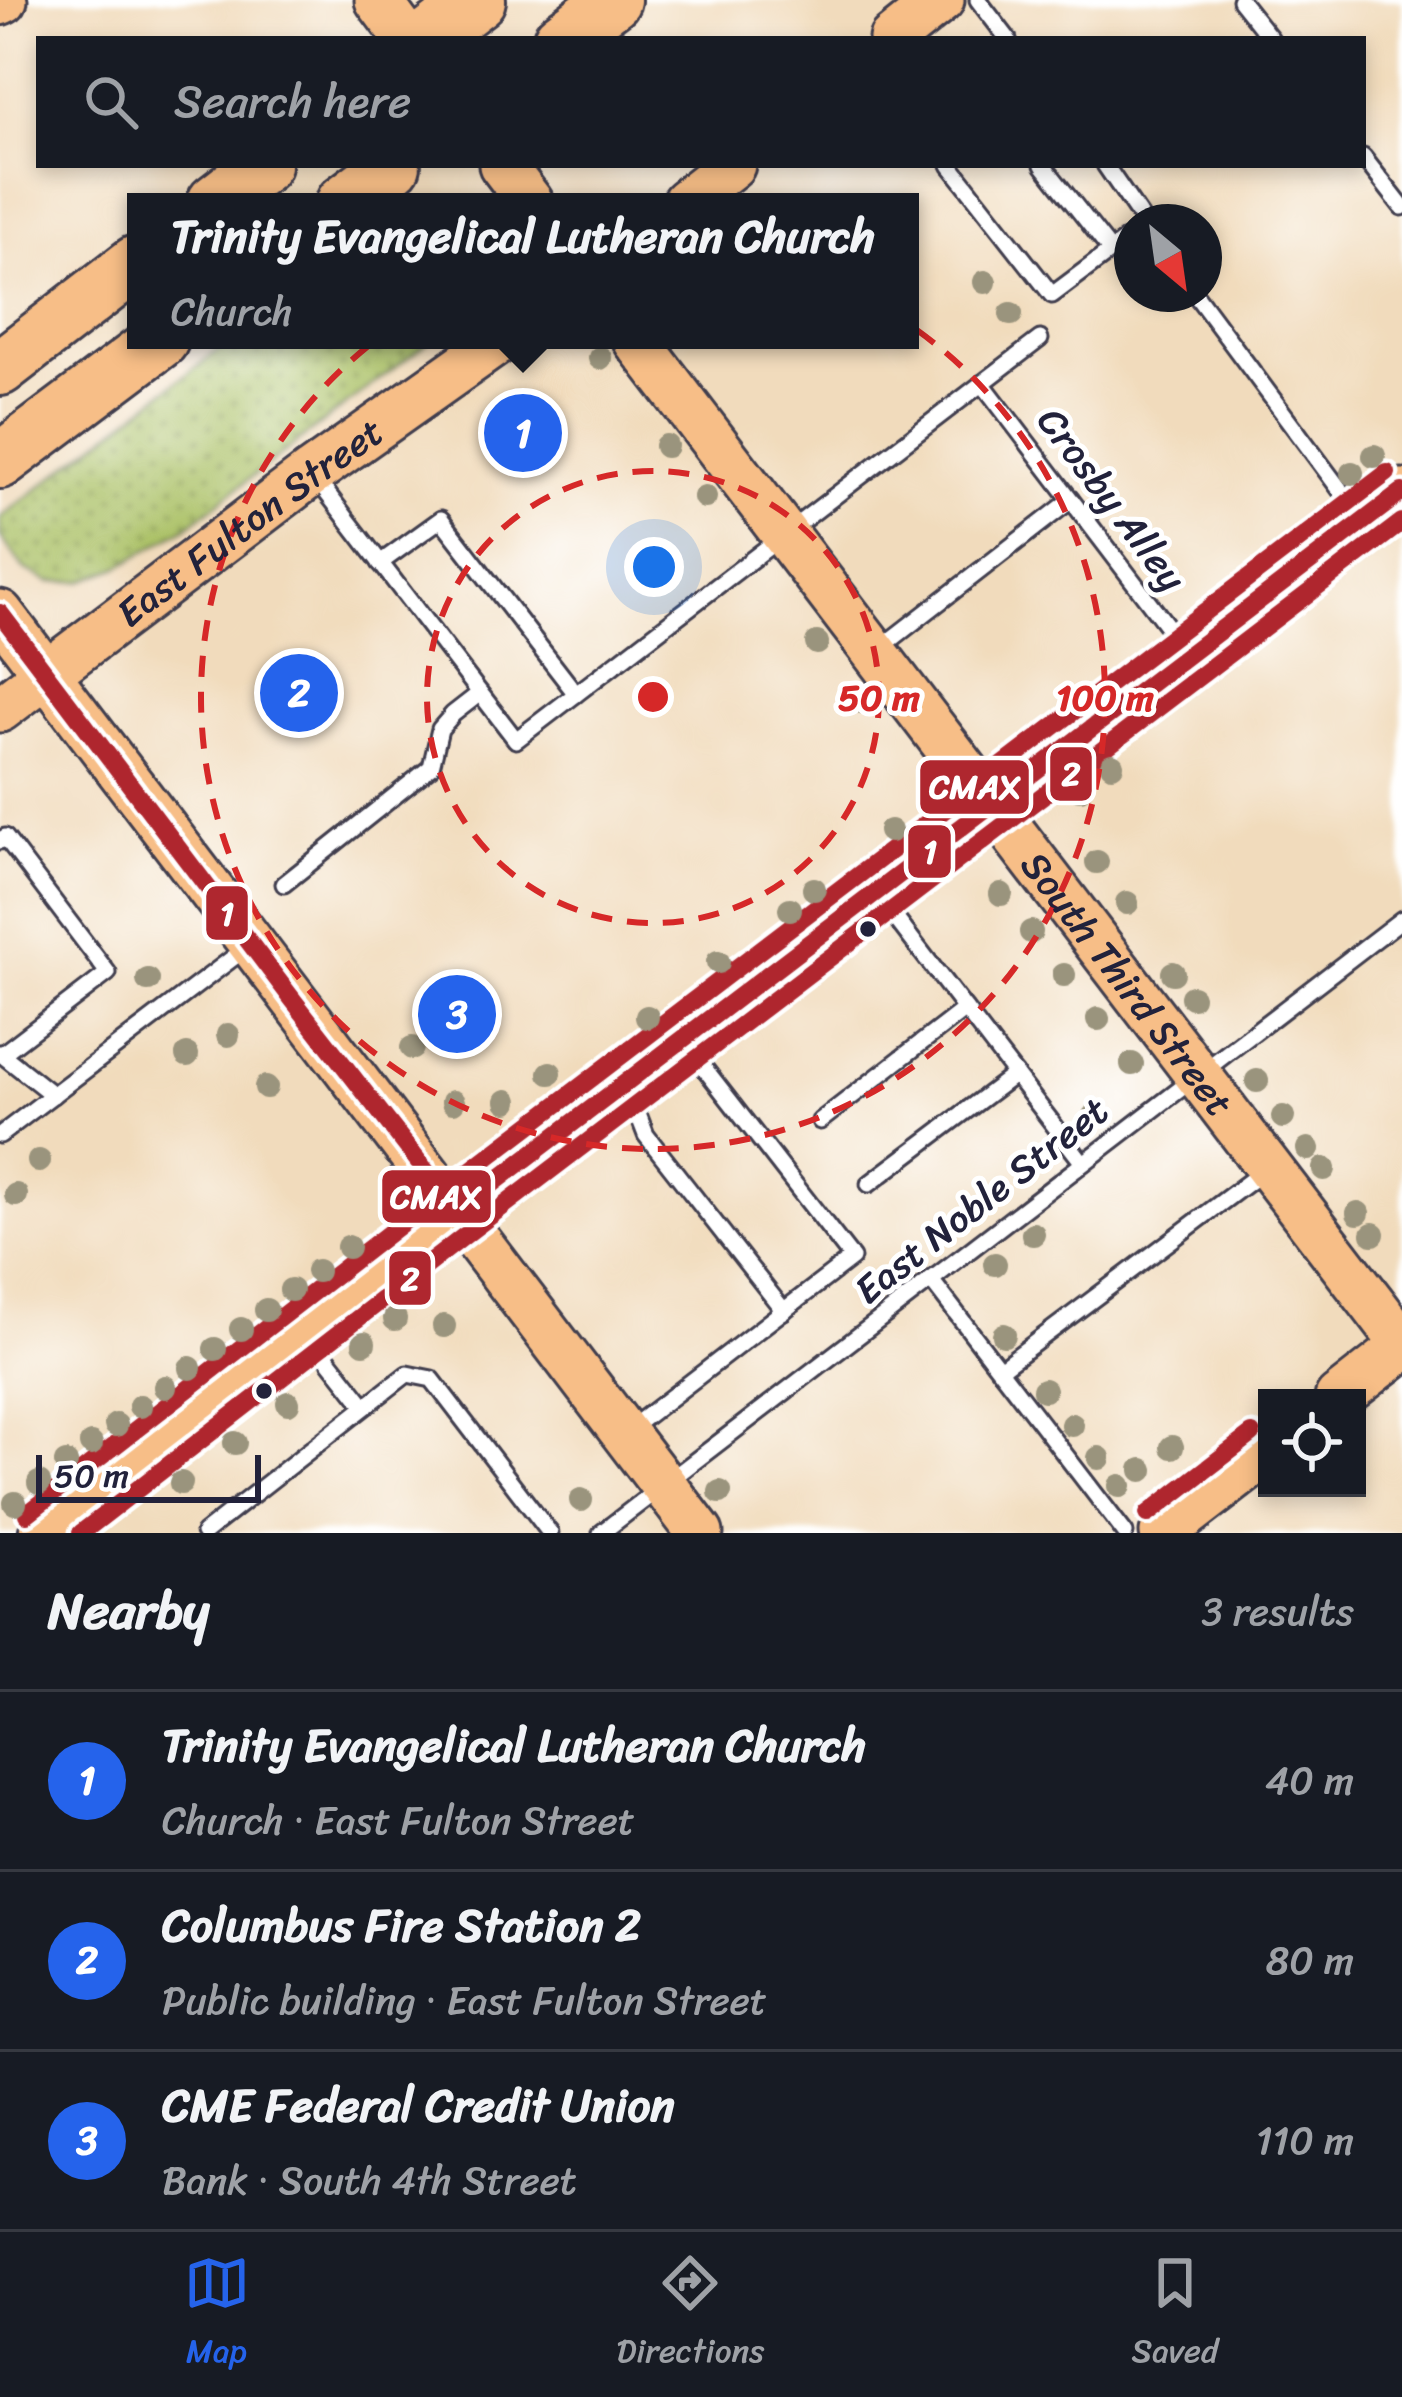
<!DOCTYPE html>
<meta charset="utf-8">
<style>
:root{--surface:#171b24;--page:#242831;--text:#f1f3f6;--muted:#9ea1a6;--line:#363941;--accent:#2563eb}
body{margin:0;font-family:Sriracha,sans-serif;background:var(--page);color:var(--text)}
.controls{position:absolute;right:36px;bottom:36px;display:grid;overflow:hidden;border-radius:0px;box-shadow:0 6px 18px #0003}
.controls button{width:108px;height:108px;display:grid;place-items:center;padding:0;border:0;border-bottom:3px solid var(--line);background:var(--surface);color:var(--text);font:60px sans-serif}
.compass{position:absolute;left:1114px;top:204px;width:108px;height:108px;border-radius:50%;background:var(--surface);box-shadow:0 6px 18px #0003;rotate:151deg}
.scale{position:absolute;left:36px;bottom:30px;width:225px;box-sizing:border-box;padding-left:12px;border:6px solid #22223b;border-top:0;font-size:33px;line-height:42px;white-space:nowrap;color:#22223b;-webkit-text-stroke:9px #fff;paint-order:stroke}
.you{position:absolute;left:654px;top:567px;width:42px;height:42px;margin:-30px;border:9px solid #fff;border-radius:50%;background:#1a73e8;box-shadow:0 0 0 18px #1a73e833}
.badge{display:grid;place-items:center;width:78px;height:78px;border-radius:50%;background:var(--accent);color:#fff;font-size:39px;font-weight:700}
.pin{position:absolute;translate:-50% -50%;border:6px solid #fff;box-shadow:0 3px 12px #0006}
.popup{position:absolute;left:127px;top:193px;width:792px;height:156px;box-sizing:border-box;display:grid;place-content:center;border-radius:0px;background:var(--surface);filter:drop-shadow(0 3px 9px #0005);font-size:39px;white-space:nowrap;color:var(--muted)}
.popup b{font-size:45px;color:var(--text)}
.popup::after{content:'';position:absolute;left:50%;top:100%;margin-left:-24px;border:24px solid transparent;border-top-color:var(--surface)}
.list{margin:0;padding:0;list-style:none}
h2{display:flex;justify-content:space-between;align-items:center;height:156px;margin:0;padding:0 48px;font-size:51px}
h2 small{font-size:39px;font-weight:400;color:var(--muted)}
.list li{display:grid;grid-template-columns:78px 1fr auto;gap:36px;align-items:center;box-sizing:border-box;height:180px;padding:0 48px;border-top:3px solid var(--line)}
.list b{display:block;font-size:45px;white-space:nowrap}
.list p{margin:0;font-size:39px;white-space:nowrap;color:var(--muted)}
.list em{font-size:39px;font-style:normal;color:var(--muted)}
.icon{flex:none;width:66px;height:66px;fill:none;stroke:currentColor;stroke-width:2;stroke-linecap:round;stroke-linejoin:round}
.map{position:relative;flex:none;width:1402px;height:1533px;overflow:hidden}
.search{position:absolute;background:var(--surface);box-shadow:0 6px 18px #0003;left:36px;right:36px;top:36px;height:132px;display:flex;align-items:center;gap:30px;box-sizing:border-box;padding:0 42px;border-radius:0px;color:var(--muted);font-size:45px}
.sheet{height:696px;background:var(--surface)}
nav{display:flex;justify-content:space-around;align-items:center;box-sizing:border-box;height:168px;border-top:3px solid var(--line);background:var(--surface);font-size:33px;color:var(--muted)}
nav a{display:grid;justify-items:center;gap:6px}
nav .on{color:var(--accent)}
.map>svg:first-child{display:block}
.grass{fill:url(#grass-dots);stroke:#667250;stroke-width:3}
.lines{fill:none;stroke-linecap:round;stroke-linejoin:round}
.service-casing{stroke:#413e4e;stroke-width:21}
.primary-casing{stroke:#413e4e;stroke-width:51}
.motorway-casing{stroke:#413e4e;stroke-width:60}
.service{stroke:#fff;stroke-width:15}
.primary{stroke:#f7be87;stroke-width:45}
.motorway{stroke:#f7be87;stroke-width:54}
.bus-1-casing{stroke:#fff;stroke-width:27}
.bus-2-casing{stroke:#fff;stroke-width:27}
.bus-3-casing{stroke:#fff;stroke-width:27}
.bus-1{stroke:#af272f;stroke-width:18}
.bus-2{stroke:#af272f;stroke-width:18}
.bus-3{stroke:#af272f;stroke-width:18}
.tree{fill:#9a947d}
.ring{fill:none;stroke:#d62828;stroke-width:6;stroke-dasharray:21 15}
.bus-dot{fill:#22223b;stroke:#fff;stroke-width:4.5}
.labels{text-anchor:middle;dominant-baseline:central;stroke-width:10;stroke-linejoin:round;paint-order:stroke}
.street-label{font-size:39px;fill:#22223b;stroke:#fff}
.centre{fill:#d62828;stroke:#fff;stroke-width:6}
.ring-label{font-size:36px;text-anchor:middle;font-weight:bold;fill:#d62828;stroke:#fff;stroke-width:10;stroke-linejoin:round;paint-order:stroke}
.line-badge{stroke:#fff;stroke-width:4.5}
.badge-label{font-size:33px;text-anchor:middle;font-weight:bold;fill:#fff}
</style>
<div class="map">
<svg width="1402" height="1533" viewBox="0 0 1402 1533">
<defs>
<pattern id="grass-dots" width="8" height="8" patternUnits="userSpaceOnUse" patternTransform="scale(3)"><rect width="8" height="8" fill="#abc166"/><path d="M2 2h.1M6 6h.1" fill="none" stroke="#8b9c55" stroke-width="1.8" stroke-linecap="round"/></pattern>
</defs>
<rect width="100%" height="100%" fill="#fff"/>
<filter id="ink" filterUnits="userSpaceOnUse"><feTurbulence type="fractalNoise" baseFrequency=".00833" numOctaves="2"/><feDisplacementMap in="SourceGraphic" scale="24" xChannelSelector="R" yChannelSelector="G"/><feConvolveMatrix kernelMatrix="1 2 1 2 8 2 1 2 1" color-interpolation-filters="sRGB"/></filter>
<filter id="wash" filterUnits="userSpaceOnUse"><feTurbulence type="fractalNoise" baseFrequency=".004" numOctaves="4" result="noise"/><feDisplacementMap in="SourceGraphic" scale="48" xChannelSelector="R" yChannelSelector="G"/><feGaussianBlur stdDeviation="2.7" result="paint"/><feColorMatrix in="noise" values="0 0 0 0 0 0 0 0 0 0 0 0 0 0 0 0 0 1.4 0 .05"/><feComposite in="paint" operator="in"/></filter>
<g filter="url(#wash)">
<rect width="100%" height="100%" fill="#f1dbbc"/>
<polygon class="grass" points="231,340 431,340 185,528 117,568 82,581 50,582 24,569 0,536 0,518"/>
</g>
<g filter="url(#ink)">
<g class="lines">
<defs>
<g id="service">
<polyline points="978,0 1008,39"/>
<polyline points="1240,0 1271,39"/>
<polyline points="1363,157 1402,207"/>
<polyline points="950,165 1052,295 1132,235"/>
<polyline points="1043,165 1111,251"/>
<polyline points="1105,165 1144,222"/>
<polyline points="1195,294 1361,518"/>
<polyline points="982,383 1187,652"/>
<polyline points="314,476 516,740 1040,339"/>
<polyline points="380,563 441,519 576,694"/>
<polyline points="879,649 1071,500"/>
<polyline points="0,841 5,837 108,973 2,1054"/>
<polyline points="284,884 431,767 440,729 453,714 480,693"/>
<polyline points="877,894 1083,1163"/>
<polyline points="0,1053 53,1095"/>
<polyline points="628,1088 646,1135 784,1311"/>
<polyline points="820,1121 965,1009"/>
<polyline points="0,1135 246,948"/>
<polyline points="869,1184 1015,1074"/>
<polyline points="931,1280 1125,1533"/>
<polyline points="307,1332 365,1406"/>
<polyline points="1000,1369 1266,1169"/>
<polyline points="626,1432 852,1258 684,1042"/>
<polyline points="204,1533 407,1374 432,1379 550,1533"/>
<polyline points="601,1533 1402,919"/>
</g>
<g id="primary">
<polyline points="378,0 407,39"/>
<polyline points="0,2 4,0"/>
<polyline points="892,39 941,0"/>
<polyline points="502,165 530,202"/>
<polyline points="685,202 732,165"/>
<path id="s1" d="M636 340 1402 1342"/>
<polyline points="0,613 700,1533"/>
<path id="s2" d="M0 709 312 473 500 340"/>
<polyline points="1338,1398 1402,1348"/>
<polyline points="42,1533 457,1211 1402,492"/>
<polyline points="1163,1533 1267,1453"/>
</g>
<g id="motorway">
<polyline points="427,39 478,0"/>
<polyline points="561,39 613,0"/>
<polyline points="215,202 263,165"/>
<polyline points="344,202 393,165"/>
<polyline points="0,368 136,263"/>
<polyline points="0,461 161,340"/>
</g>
</defs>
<use href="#service" class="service-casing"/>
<use href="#primary" class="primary-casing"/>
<use href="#motorway" class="motorway-casing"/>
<use href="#service" class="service"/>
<use href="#primary" class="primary"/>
<use href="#motorway" class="motorway"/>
<defs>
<g id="bus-1">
<polyline points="0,613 293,1000 457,1211"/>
<polyline points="457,1211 1402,492"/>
</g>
<polyline id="bus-2" points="81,1533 472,1230 1402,522"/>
<g id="bus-3">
<polyline points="27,1514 442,1192 1387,473"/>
<polyline points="1148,1514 1252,1434"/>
</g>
</defs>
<use href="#bus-1" class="bus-1-casing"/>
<use href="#bus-2" class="bus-2-casing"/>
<use href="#bus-3" class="bus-3-casing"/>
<use href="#bus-1" class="bus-1"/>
<use href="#bus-2" class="bus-2"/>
<use href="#bus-3" class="bus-3"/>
</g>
<g class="tree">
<circle cx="985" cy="282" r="12"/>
<circle cx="1011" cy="314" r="12"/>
<circle cx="600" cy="358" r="12"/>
<circle cx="666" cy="446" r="12"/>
<circle cx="1374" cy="456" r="12"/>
<circle cx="1352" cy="473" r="12"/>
<circle cx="705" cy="497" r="12"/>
<circle cx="817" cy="643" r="12"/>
<circle cx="862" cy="702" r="12"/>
<circle cx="1112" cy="765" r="12"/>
<circle cx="1080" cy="789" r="12"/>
<circle cx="890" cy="831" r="12"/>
<circle cx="1097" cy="862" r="12"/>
<circle cx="814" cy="889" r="12"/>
<circle cx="1001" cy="894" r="12"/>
<circle cx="1127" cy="903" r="12"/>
<circle cx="790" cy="909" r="12"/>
<circle cx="1031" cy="932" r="12"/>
<circle cx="718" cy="962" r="12"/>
<circle cx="1173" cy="973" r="12"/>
<circle cx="1064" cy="975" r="12"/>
<circle cx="148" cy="980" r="12"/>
<circle cx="1192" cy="997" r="12"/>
<circle cx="647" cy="1017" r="12"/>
<circle cx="1098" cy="1019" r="12"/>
<circle cx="228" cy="1035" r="12"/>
<circle cx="412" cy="1048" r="12"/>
<circle cx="187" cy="1055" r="12"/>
<circle cx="1132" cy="1064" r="12"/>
<circle cx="550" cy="1073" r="12"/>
<circle cx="1257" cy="1081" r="12"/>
<circle cx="266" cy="1087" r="12"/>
<circle cx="507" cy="1101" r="12"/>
<circle cx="453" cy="1102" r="12"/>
<circle cx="1094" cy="1116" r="12"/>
<circle cx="1283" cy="1117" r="12"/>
<circle cx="1308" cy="1149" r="12"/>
<circle cx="39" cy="1161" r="12"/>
<circle cx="1324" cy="1169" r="12"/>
<circle cx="16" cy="1195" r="12"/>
<circle cx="1358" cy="1213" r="12"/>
<circle cx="1033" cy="1234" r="12"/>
<circle cx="1373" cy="1234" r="12"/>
<circle cx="348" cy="1247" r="12"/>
<circle cx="995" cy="1264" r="12"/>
<circle cx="317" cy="1271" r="12"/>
<circle cx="291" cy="1290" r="12"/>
<circle cx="266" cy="1310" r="12"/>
<circle cx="395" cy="1319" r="12"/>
<circle cx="444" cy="1326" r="12"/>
<circle cx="241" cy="1329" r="12"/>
<circle cx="1004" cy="1335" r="12"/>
<circle cx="364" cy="1343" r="12"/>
<circle cx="215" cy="1349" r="12"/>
<circle cx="190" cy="1368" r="12"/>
<circle cx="165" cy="1387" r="12"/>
<circle cx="1044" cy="1390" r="12"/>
<circle cx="288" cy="1403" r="12"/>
<circle cx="140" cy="1406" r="12"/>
<circle cx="116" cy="1425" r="12"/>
<circle cx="1072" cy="1425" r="12"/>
<circle cx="235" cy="1443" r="12"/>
<circle cx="91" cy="1444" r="12"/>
<circle cx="1172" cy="1447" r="12"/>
<circle cx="1099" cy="1458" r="12"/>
<circle cx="66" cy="1463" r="12"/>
<circle cx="1142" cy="1470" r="12"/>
<circle cx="39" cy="1483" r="12"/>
<circle cx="181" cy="1483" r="12"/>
<circle cx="1120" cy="1486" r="12"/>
<circle cx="720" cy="1492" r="12"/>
<circle cx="581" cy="1500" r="12"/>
<circle cx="15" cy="1503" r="12"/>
</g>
</g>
<g class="ring">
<circle cx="653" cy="697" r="226"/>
<circle cx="653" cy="697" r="452"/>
</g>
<g class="bus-dot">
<circle cx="868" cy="929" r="10"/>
<circle cx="264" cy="1391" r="10"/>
</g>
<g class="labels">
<g class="street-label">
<text transform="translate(1112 499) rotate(53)">Crosby Alley</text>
<text stroke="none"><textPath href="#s2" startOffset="312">East Fulton Street</textPath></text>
<text stroke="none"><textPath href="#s1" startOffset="810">South Third Street</textPath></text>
<text transform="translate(981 1200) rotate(-38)">East Noble Street</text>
</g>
</g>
<circle cx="653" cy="697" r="18" class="centre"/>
<g class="ring-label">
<text x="879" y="710">50 m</text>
<text x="1105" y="710">100 m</text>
</g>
<g class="line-badge">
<rect x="1048" y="745" width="46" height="58" rx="12" fill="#af272f"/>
<rect x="918" y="758" width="113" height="58" rx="12" fill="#af272f"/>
<rect x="906" y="823" width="47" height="57" rx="12" fill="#af272f"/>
<rect x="204" y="884" width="46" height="58" rx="12" fill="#af272f"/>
<rect x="380" y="1168" width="113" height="57" rx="12" fill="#af272f"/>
<rect x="387" y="1249" width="46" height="58" rx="12" fill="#af272f"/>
</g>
<g class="badge-label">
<text x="1071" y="785">2</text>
<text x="975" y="798">CMAX</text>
<text x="930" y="863">1</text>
<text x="227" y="925">1</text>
<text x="436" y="1208">CMAX</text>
<text x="410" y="1290">2</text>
</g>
</svg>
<div class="controls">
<button><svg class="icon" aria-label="locate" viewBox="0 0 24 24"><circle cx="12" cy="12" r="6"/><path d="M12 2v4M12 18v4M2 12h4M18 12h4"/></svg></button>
</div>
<svg class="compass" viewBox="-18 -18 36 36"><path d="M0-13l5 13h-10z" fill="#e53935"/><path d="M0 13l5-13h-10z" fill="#9ea1a6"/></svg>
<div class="scale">50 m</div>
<div class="you"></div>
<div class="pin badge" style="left:523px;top:433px">1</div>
<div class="popup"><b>Trinity Evangelical Lutheran Church</b>Church</div>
<div class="pin badge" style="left:299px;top:693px">2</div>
<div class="pin badge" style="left:457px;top:1014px">3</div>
<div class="search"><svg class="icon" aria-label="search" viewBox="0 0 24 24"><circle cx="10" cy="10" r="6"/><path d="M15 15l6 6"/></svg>Search here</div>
</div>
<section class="sheet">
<h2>Nearby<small>3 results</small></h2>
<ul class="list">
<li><span class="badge">1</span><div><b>Trinity Evangelical Lutheran Church</b><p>Church · East Fulton Street</p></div><em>40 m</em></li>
<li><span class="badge">2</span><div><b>Columbus Fire Station 2</b><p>Public building · East Fulton Street</p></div><em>80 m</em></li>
<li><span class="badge">3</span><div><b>CME Federal Credit Union</b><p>Bank · South 4th Street</p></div><em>110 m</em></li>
</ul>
</section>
<nav>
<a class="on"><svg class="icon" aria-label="map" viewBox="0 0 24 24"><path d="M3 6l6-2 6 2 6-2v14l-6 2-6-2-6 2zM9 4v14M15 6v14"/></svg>Map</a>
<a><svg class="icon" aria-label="directions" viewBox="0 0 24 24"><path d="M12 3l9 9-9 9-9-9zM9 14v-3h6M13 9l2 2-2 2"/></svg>Directions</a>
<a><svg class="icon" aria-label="saved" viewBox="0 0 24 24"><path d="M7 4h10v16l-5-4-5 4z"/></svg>Saved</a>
</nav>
